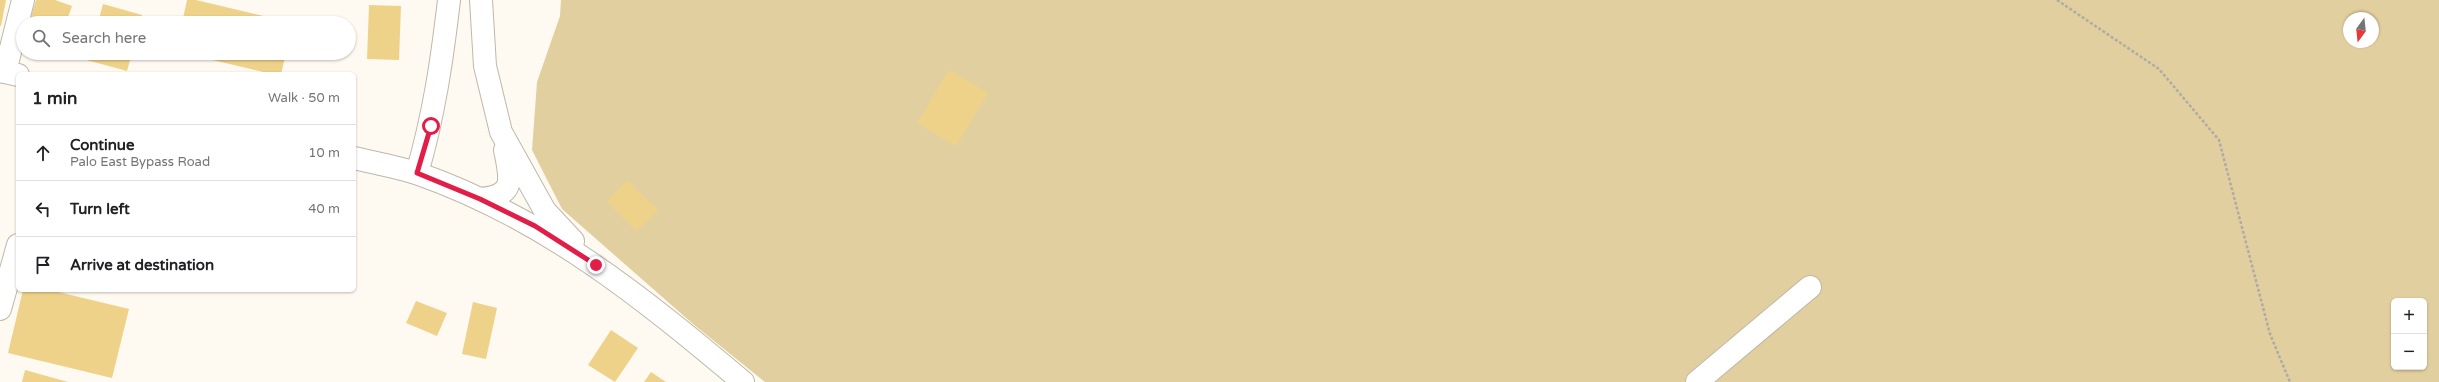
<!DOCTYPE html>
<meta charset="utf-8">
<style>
:root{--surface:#fff;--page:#f6f6f6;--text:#202124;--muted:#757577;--line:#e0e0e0}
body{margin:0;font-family:"Varela Round",sans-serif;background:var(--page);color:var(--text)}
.controls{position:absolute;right:12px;bottom:12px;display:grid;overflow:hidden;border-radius:6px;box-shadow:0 1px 3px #0004}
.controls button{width:36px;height:36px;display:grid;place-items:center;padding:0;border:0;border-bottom:1px solid var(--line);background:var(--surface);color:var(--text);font:20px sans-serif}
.compass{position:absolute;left:2343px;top:12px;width:36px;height:36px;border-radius:50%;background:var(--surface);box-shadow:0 1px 3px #0004;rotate:195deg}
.stop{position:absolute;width:12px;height:12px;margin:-9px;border:3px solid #e11d48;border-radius:50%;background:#fff}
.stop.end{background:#e11d48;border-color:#fff;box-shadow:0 1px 4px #0008}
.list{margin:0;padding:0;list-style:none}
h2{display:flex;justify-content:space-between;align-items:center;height:52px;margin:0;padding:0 16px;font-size:17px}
h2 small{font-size:13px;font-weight:400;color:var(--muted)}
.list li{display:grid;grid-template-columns:26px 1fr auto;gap:12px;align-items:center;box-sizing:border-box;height:56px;padding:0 16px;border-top:1px solid var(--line)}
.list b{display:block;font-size:15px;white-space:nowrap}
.list p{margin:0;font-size:13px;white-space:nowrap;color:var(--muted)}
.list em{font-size:13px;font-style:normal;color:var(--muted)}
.icon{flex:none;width:22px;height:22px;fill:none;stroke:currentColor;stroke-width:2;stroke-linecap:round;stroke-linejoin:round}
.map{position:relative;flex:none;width:2439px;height:382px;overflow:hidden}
.search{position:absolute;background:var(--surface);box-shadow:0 1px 3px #0004;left:16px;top:16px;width:340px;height:44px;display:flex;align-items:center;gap:10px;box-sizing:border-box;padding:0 14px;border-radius:22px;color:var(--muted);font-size:15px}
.panel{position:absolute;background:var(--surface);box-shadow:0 1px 3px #0004;left:16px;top:72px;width:340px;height:220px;border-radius:6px}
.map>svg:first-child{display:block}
.green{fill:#e2cf9f;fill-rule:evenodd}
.building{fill:#efd28a}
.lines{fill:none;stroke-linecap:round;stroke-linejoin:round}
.minor-casing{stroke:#beb8a9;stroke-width:24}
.secondary-casing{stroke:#beb8a9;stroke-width:24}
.path{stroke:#afaca4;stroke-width:2.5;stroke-dasharray:3 2;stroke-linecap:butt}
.minor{stroke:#fff;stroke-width:22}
.secondary{stroke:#fff;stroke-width:22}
.route{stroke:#e11d48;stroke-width:5}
</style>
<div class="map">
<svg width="2439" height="382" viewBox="0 0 2439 382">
<rect width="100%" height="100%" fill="#fefaf1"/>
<path class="green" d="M561 0H2439V382H765L693 324 562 209 532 150 537 82 560 16ZM2349 18H2373V42H2349ZM2394 301H2424V367H2394Z"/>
<g class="building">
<polygon points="0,0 6,0 1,26 0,26"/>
<polygon points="36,0 55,0 72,6 66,23 29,23"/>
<polygon points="187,0 196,0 293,23 182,23"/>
<polygon points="103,4 142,15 140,23 98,23"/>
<polygon points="369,5 401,6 399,60 367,59"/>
<polygon points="61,53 132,53 127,71"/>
<polygon points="183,53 286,53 281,74 272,74"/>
<polygon points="949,70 988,93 956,146 917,123"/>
<polygon points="627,180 658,210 637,231 607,201"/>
<polygon points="23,290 50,290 129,309 112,378 8,353"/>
<polygon points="416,301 447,313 437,336 406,323"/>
<polygon points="473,302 497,308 486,359 462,354"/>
<polygon points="611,330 638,348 615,382 588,365"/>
<polygon points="25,370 68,382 22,382"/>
<polygon points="651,372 666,382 644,382"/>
</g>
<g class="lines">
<defs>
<g id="minor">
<polyline points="5,72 23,0"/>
<polyline points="0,309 18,245"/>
<polyline points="1697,382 1810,287"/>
</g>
<g id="secondary">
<polyline points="481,0 485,66 501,132 545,211 573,241"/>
<polyline points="0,71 18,75"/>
<path d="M354 158C375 163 398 167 419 174 544 218 642 297 743 382"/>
<path d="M417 173C434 115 442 60 449 0"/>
<path d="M480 199C516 196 511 179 505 150"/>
</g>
</defs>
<use href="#minor" class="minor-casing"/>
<use href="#secondary" class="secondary-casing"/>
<polyline class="path" points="2057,0 2159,69 2219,140 2270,334 2290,382"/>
<use href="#minor" class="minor"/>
<use href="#secondary" class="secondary"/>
</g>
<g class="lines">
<polyline class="route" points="431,126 417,173 480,199 535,226 596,265"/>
</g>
</svg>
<div class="controls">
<button>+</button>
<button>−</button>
</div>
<svg class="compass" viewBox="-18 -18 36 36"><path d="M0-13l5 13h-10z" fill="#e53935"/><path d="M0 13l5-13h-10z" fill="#757577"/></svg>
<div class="stop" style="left:431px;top:126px"></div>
<div class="stop end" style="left:596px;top:265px"></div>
<div class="search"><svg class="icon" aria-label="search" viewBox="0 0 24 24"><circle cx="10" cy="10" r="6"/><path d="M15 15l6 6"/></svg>Search here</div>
<section class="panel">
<h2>1 min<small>Walk · 50 m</small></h2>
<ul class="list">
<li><svg class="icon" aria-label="ahead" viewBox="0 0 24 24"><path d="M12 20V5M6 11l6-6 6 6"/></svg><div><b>Continue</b><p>Palo East Bypass Road</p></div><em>10 m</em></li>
<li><svg class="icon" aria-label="left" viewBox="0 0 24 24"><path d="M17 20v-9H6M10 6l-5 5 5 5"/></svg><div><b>Turn left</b></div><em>40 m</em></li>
<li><svg class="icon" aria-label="arrive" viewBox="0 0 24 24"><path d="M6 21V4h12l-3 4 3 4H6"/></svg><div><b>Arrive at destination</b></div></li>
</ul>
</section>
</div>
